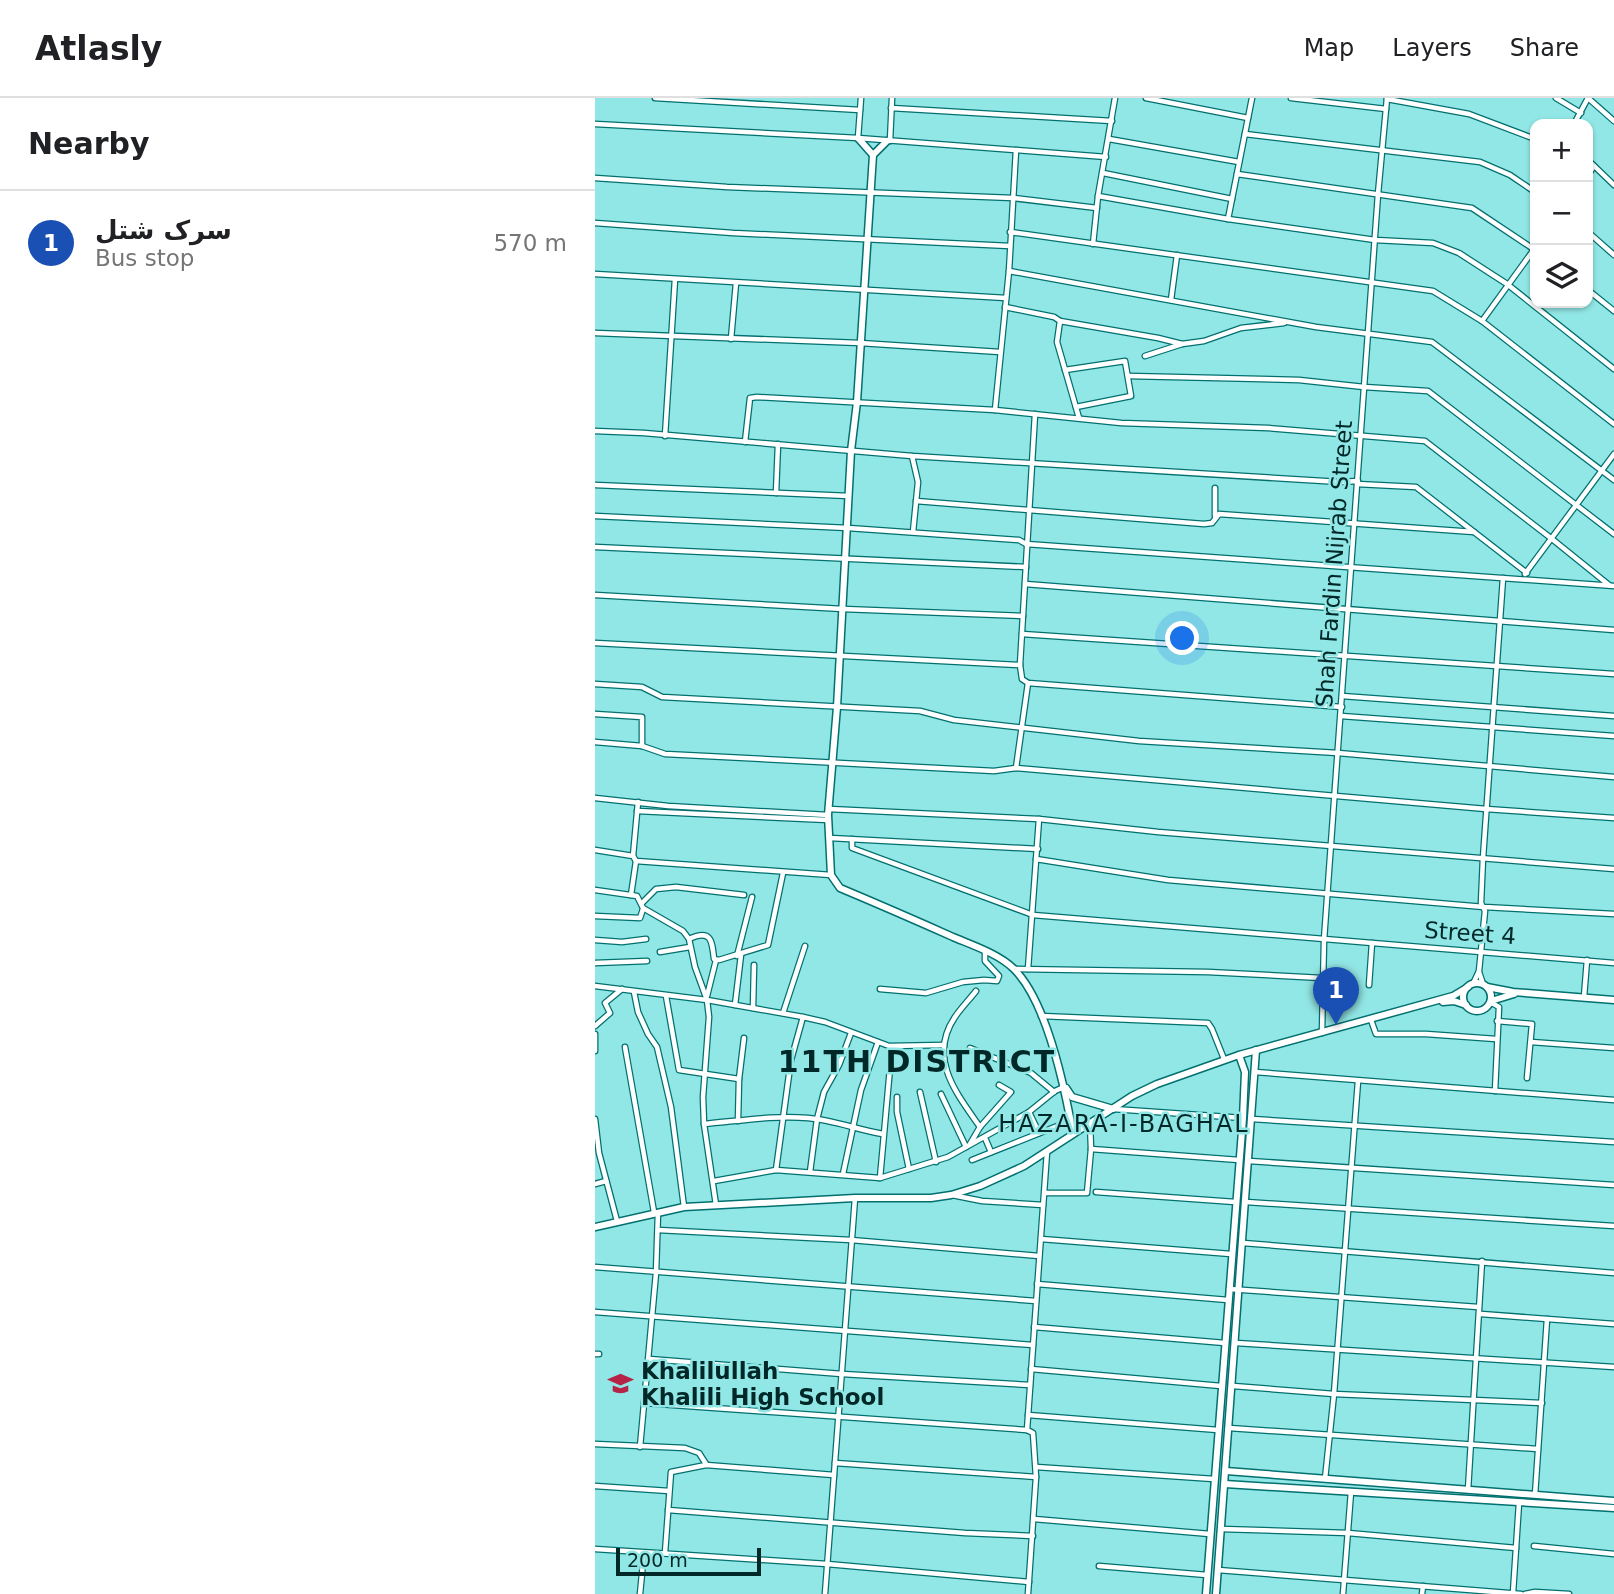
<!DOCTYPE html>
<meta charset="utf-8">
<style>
:root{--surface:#fff;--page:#f2f2f2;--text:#202124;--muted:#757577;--line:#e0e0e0;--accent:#7c3aed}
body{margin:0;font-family:"DejaVu Sans",Cairo,sans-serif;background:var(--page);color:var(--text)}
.controls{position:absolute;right:21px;top:21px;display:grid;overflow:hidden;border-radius:14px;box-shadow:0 2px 5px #0004}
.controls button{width:63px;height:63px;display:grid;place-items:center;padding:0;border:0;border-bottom:2px solid var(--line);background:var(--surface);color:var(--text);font:35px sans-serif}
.scale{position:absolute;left:21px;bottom:18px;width:145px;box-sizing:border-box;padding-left:7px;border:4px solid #012828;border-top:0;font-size:19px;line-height:24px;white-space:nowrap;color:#012828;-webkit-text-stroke:5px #91e7e5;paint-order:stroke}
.you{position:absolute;left:588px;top:541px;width:24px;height:24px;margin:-18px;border:5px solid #fff;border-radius:50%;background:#1a73e8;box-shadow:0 0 0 10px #1a73e833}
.badge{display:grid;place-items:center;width:46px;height:46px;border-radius:50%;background:var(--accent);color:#fff;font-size:23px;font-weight:700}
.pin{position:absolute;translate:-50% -58px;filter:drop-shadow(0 2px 4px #0008)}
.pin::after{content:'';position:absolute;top:37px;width:24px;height:21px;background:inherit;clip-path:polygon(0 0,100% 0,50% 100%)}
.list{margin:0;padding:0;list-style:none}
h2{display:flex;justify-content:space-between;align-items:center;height:91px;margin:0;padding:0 28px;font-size:30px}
h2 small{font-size:23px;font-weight:400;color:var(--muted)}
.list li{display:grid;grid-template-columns:46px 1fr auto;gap:21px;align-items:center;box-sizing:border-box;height:105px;padding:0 28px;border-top:2px solid var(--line)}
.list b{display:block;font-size:26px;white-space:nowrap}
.list p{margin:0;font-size:23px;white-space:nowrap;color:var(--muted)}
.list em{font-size:23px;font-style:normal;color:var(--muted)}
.icon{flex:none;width:38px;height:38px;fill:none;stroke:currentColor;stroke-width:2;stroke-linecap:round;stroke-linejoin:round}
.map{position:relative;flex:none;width:1019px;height:1496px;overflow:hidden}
header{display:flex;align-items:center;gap:42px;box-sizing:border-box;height:98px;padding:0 35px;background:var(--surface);border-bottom:2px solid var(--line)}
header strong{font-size:33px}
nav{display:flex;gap:38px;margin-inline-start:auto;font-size:24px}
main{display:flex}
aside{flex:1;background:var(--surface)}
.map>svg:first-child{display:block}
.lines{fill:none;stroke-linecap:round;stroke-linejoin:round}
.minor-casing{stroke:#02706f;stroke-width:7}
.tertiary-casing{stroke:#02706f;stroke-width:9}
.secondary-casing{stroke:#02706f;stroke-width:9}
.minor{stroke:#fff;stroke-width:4.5}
.tertiary{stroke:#fff;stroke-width:6}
.secondary{stroke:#fff;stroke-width:6}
.labels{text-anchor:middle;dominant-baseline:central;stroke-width:5;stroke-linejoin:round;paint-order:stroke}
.street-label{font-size:23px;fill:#012828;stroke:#91e7e5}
.poi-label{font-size:23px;font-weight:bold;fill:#012828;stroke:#91e7e5;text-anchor:start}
.neighbourhood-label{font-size:24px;letter-spacing:2px;fill:#012828;stroke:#91e7e5}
.district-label{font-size:30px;font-weight:bold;letter-spacing:2px;fill:#012828;stroke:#91e7e5}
</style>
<header>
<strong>Atlasly</strong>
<nav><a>Map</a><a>Layers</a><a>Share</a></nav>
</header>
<main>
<aside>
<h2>Nearby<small></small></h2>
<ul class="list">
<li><span class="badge" style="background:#1a4fb4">1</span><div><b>سرک شتل</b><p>Bus stop</p></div><em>570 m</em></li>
</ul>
</aside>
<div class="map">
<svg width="1019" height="1496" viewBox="0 0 1019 1496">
<rect width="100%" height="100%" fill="#91e7e5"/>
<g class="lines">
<defs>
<g id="minor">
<polyline points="60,0 265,12"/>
<polyline points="551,0 653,20"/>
<polyline points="696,0 791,11"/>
<polyline points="961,0 986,15"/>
<polyline points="993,0 1019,23"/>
<polyline points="792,1 874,16 940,41"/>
<polyline points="296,10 517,23"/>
<polyline points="0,26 263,40 511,59"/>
<polyline points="979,26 993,0"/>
<polyline points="650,36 885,64 915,77 940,94"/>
<polyline points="263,40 266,0"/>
<polyline points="514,41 644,64"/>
<polyline points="295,43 297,0"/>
<polyline points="993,62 1019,87"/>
<polyline points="508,75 637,101"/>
<polyline points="642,76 877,110 940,152"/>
<polyline points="993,77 999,68"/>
<polyline points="0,80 132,89 418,100 502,110"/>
<polyline points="503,98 633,121 780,142 838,145 864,155 912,186 1019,271"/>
<polyline points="633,121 657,0"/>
<polyline points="0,125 138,135 415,148"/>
<polyline points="415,134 838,193 887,223 1019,326"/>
<polyline points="993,134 1019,157"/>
<polyline points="498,146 503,98 520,0"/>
<polyline points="414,173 721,229 837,244 1019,382"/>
<polyline points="0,176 411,200"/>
<polyline points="993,192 1019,213"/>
<polyline points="576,202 582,157"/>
<polyline points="410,209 459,219 465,223 563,240 587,246"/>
<polyline points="465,223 462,244 484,320"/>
<polyline points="887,223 940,150"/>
<polyline points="0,235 265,245 405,254"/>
<polyline points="136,241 141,185"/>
<polyline points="550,258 587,246 609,243 646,230 689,225"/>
<polyline points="470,272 530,263 536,298 481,309"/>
<polyline points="533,278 704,282 769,289 833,293 1019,436"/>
<polyline points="400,312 414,173 421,52"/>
<polyline points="440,316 425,567 427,581 433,585 747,609"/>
<polyline points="0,333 49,335 317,358 745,384 763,383"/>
<polyline points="70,338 80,181"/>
<polyline points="150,344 155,300 162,299 400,312 526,325 673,330 830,343 957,441 1014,487"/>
<polyline points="317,358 323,384 318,434"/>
<polyline points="762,386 821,389 932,475"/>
<polyline points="0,387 254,398"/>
<polyline points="181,395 183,346"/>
<polyline points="321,403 609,426 617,425 624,416 879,434"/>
<polyline points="0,418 253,430 424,442 431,446 1019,488"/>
<polyline points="620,418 620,390"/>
<polyline points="0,449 431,469"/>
<polyline points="930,476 1019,356"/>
<polyline points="430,486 1019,532"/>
<polyline points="0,497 248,511 428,518"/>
<polyline points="427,536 1019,576"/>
<polyline points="0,545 425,567"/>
<polyline points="0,586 47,589 67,599 325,613 359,622 544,643 743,655 1019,679"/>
<polyline points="747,598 1019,618"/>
<polyline points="0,616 47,619 47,648"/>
<polyline points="746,618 1019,638"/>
<polyline points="0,644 47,648 70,656 399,673 421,670 891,711 1019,720"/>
<polyline points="421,670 433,585"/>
<polyline points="0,700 73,708 233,717"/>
<polyline points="234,711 444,721 563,734 1019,771"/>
<polyline points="42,713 233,722"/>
<polyline points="235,740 443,751"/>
<polyline points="257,741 257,750 438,817 1019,865"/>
<polyline points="0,752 38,758 41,763 236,777"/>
<polyline points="38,758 43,704"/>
<polyline points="441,761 573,782 889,809 1019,816"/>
<polyline points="0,792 42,798 48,810 88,833 94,841 100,869 112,902 114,919 108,999 109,1026 121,1107"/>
<polyline points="36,797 41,763"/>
<polyline points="47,805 61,791 81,789 149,797"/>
<polyline points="0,818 45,820 48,811"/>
<path d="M94 841C116 831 117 842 119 861L124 862 173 847 188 775"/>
<polyline points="0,842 27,844 51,841"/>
<polyline points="65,854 95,849"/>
<polyline points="142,858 157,799"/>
<polyline points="0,865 52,863"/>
<polyline points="419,871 613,874 727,880"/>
<polyline points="433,871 444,721"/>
<polyline points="884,874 888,886"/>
<polyline points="878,886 884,873 890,813 886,805 888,760 908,480"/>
<polyline points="774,887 777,845"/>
<polyline points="0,888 112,902 208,919 230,924 294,948 349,947"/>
<polyline points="285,891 331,895 368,884 389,882 402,883 404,878 390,863 390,853"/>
<path d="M381 893C374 902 366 910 360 919 332 960 362 996 385 1029"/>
<polyline points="39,894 43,914 53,936 62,949 76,1009 89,1109"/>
<polyline points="71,898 84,972 144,981"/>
<polyline points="112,898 121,862"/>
<polyline points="989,899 992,862"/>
<polyline points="895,904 904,909 900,993"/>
<polyline points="140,907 146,857"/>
<polyline points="158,910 159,867"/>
<polyline points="188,915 210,848"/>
<polyline points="446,918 613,925 617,931 629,961"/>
<polyline points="776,922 781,936 831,936 901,941"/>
<polyline points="902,923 937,926 932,980"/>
<polyline points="0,928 15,915 10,905 27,891"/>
<polyline points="727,935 729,842 783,96 792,0"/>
<polyline points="0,936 0,953"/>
<polyline points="936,944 1019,950"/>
<polyline points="30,949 59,1114"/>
<polyline points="375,950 436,975 459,994"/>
<polyline points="660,974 1019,1002"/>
<polyline points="325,994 341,1064"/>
<polyline points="346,996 371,1049"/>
<polyline points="302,999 302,1014 314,1071"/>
<polyline points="518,1011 648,1020"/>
<polyline points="434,1014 444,1035"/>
<polyline points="0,1021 4,1055 22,1123"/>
<polyline points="657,1021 1019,1044"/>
<polyline points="143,1023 144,981 149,940"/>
<path d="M109 1026C144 1023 179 1017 213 1020 239 1022 263 1032 288 1036"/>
<polyline points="390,1040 396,1054"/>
<polyline points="375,1046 385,1029 416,994 404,987"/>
<polyline points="496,1051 644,1062"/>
<polyline points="377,1062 475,1023"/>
<polyline points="654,1063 1019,1087"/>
<polyline points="181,1072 196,962 208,919"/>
<polyline points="215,1074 222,1021 229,994 244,967 256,935"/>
<polyline points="248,1076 266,992 283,944"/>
<polyline points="285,1080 295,970"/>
<polyline points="119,1083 181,1072 285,1080 353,1059 434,1014 460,993 469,989"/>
<polyline points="0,1086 11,1083"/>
<polyline points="501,1094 640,1104"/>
<polyline points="450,1095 492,1095 496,1051 495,1025"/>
<polyline points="357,1097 387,1103 448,1107"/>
<polyline points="651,1104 1019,1128"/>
<polyline points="63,1132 256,1142 444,1158"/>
<polyline points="446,1141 636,1156"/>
<polyline points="648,1145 1019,1175"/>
<polyline points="0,1169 441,1203"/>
<polyline points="442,1186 633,1202"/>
<polyline points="634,1191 883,1209"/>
<polyline points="0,1214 438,1247"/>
<polyline points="886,1216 1019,1226"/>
<polyline points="439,1229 630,1245"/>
<polyline points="641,1245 1019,1269"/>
<polyline points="0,1256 4,1256"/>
<polyline points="54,1261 247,1276 435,1287"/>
<polyline points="436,1271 626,1288"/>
<polyline points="638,1288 739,1296 947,1305"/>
<polyline points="49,1305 432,1332"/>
<polyline points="433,1317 623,1332"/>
<polyline points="634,1330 943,1351"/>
<polyline points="0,1346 90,1350 104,1355 111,1366"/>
<polyline points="45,1349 61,1175 63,1114"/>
<polyline points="240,1365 441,1379"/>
<polyline points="441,1369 619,1381"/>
<polyline points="730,1381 739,1296 763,983"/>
<polyline points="0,1388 74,1393"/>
<polyline points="873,1392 887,1163"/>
<polyline points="940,1397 952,1221"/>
<polyline points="73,1412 370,1435 438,1438"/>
<polyline points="439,1421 615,1436"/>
<polyline points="626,1431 753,1435 921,1450"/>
<polyline points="939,1448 1019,1456"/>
<polyline points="0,1451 232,1466 434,1484"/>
<polyline points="70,1455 76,1374 111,1367 239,1377"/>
<polyline points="504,1468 612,1477"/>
<polyline points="623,1472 926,1496"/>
<polyline points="918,1495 924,1405"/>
<polyline points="45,1496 49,1455"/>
<polyline points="230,1496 260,1100"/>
<polyline points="433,1496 441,1379 438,1335 432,1332 452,1054"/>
<polyline points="748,1496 756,1394"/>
<polyline points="827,1496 828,1488"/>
<polyline points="930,1496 940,1494 974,1496"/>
</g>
<g id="tertiary">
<polyline points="263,40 278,57"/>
<path d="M292 43 278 57 262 304 256 353 242 609 233 717 236 777 245 790C283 806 320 822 358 839 377 847 404 856 419 871 452 904 470 991 478 1036"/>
<polyline points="471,990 477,999 518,1011"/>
</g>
<g id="secondary">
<circle cx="882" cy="899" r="14"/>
<polyline points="892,889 918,894 1019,902"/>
<polyline points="896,903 919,896"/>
<polyline points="848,904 859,903 871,907"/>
<polyline points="0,1129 89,1109 260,1100 336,1100 356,1097 385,1088 429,1068 537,998 562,986 644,957 858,898 873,889"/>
<polyline points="631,1373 1019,1403"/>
<polyline points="630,1386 1019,1410"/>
<polyline points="611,1496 648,1020 650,974 644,957"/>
<polyline points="621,1496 661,952"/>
</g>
</defs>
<use href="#minor" class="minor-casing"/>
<use href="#tertiary" class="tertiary-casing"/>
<use href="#secondary" class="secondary-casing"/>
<use href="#minor" class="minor"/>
<use href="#tertiary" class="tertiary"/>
<use href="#secondary" class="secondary"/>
</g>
<defs>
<symbol id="school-bare" viewBox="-9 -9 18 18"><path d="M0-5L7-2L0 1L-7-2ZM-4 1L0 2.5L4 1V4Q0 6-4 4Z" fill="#b52346" stroke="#91e7e5" stroke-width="2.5" paint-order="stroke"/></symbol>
</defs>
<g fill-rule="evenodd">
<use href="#school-bare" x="8" y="1268" width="35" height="35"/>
</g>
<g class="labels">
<g class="street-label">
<text transform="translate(739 466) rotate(-86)">Shah Fardin Nijrab Street</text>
<text transform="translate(875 835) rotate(4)">Street 4</text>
</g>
<g class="poi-label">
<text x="46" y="1273">Khalilullah<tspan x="46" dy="26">Khalili High School</tspan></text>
</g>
<g class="neighbourhood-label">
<text x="529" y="1026">HAZARA-I-BAGHAL</text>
</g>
<g class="district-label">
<text x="322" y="963">11TH DISTRICT</text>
</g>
</g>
</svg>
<div class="controls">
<button>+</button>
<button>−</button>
<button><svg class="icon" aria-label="layers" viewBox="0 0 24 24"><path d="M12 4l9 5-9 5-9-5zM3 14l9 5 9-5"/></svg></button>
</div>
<div class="scale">200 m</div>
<div class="you"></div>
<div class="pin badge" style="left:741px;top:927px;background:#1a4fb4">1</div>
</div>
</main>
